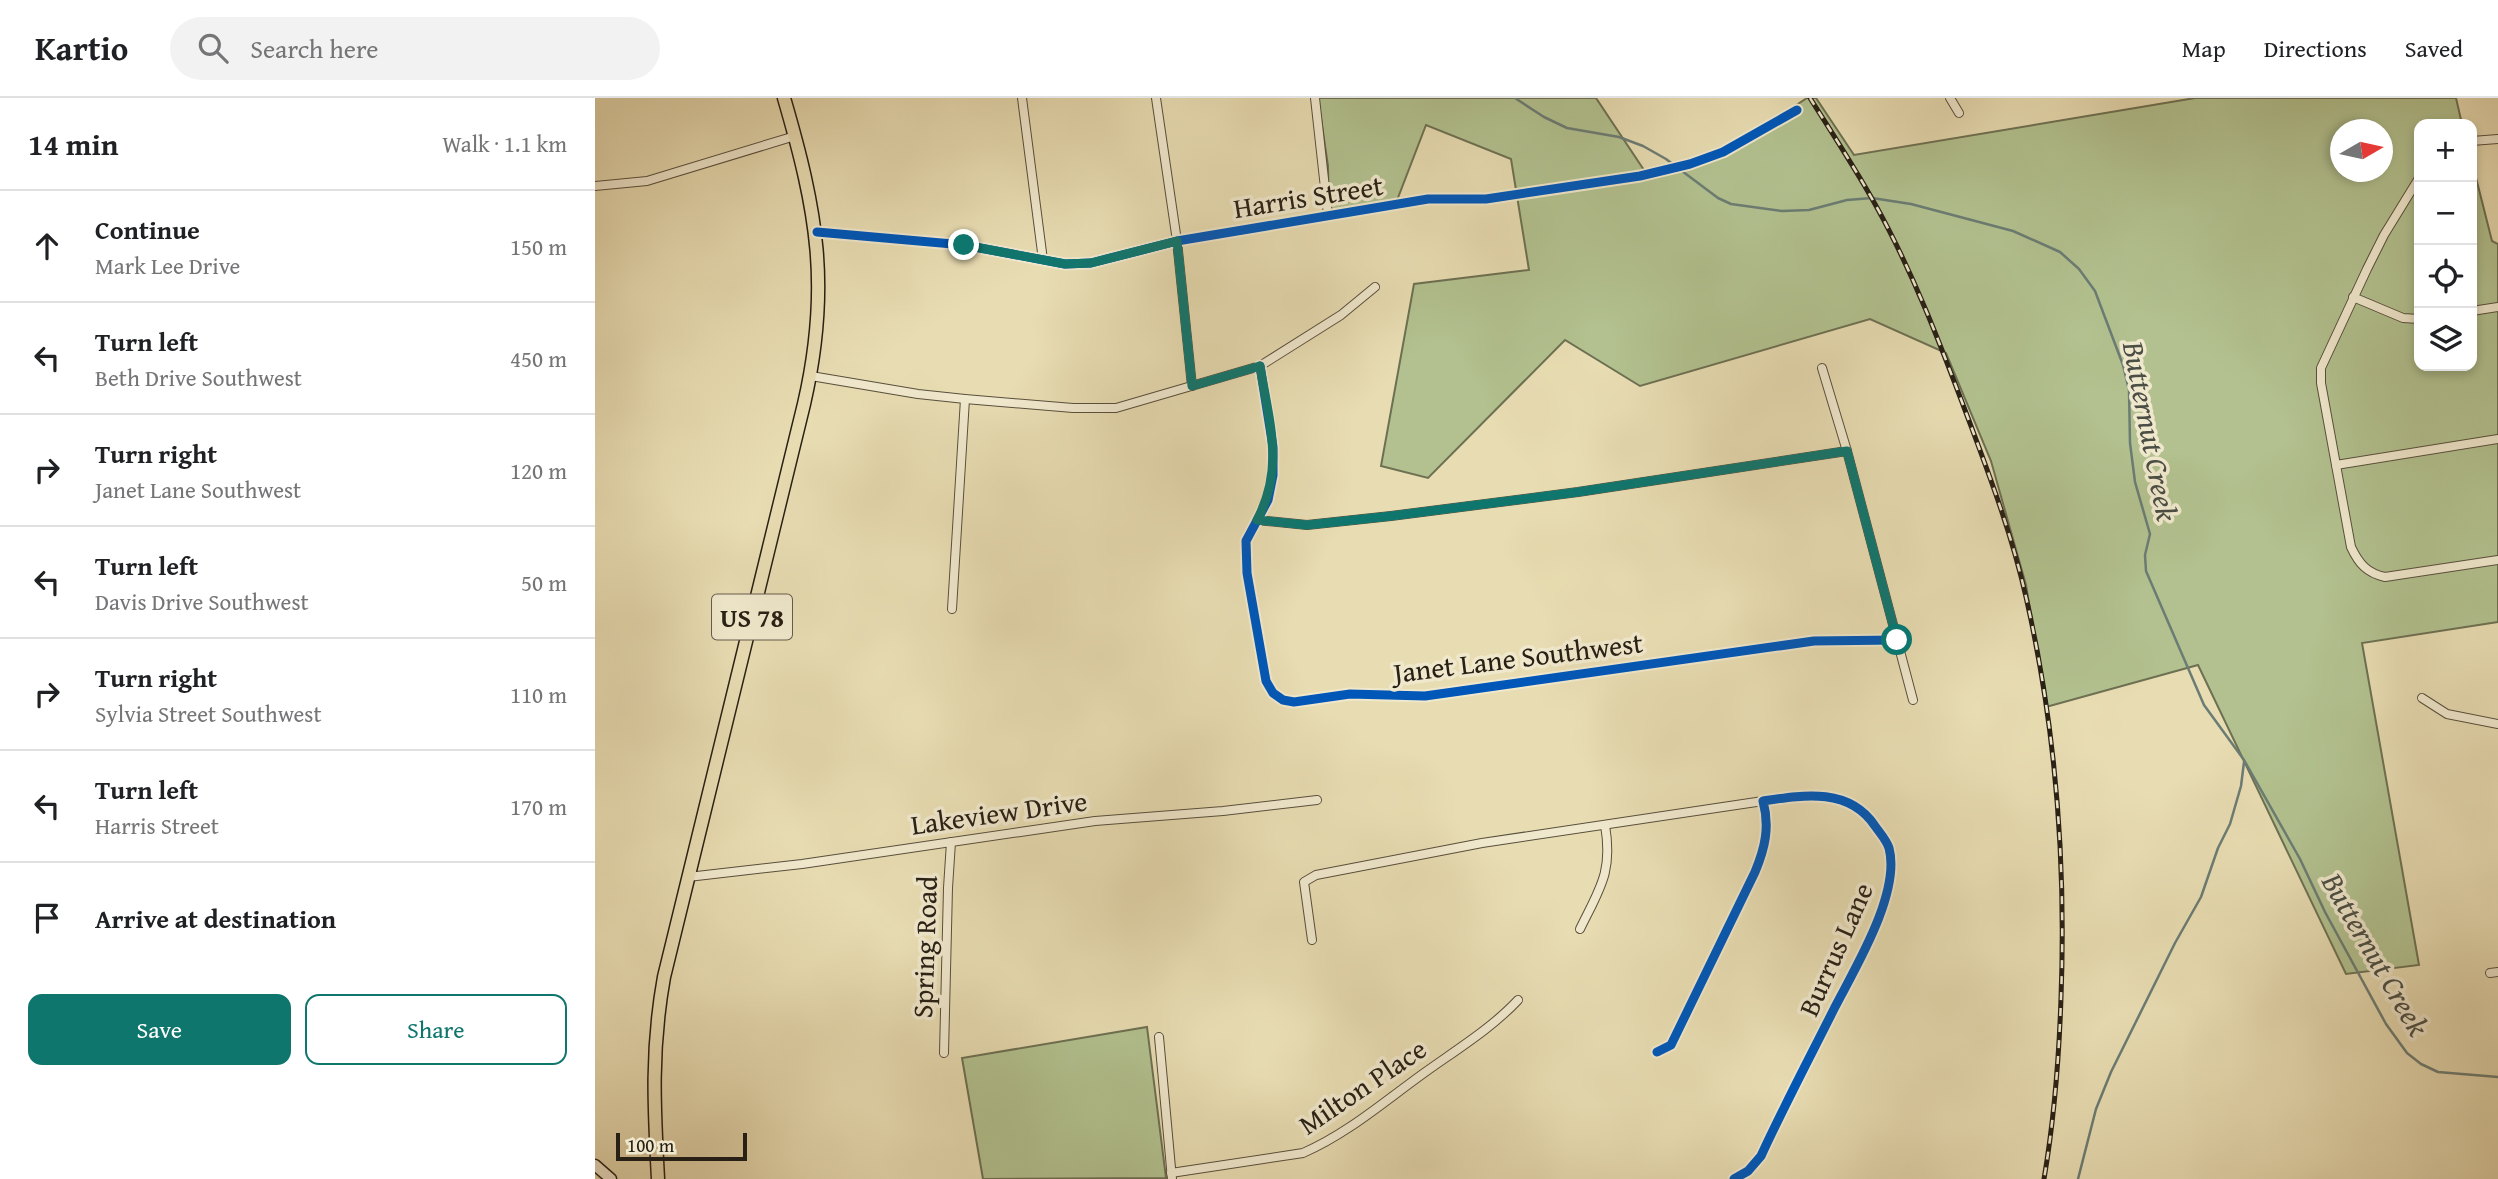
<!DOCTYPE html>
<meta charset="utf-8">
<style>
:root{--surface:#fff;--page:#f2f2f2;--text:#202124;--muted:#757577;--line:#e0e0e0;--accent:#0f766e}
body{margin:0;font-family:"Gentium Book Plus",serif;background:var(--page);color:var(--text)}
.controls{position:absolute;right:21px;top:21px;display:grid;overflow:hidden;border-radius:14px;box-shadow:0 4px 10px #0003}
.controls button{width:63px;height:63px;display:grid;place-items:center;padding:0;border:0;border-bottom:2px solid var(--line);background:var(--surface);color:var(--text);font:35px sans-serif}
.compass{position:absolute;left:1735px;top:21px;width:63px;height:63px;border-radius:50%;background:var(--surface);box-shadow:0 4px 10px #0003;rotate:81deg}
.scale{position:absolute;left:21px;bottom:18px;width:131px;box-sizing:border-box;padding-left:7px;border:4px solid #282015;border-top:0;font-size:19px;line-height:24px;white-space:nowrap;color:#282015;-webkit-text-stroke:5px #f0e8cd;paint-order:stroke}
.stop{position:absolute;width:21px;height:21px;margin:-16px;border:5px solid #0f766e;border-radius:50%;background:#fff}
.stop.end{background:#0f766e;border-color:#fff;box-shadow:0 2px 7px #0008}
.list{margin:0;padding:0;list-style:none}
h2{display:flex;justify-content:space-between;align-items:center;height:91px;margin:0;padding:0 28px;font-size:30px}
h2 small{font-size:23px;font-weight:400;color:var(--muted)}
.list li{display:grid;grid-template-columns:46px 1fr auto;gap:21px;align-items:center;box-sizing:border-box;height:112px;padding:0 28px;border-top:2px solid var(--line)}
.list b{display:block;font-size:26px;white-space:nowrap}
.list p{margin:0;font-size:23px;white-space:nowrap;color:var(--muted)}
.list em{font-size:23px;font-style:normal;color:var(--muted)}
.actions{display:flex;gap:14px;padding:21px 28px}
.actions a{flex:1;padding:16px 0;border:2px solid var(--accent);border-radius:14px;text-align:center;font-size:24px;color:var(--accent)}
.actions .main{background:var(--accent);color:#fff}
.icon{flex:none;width:38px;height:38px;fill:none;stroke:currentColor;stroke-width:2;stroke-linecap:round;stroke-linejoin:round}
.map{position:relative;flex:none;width:1903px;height:1081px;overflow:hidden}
header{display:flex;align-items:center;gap:42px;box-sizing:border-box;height:98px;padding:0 35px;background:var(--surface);border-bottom:2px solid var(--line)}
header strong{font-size:33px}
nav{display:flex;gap:38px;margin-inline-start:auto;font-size:24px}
.search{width:490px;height:63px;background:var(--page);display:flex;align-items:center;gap:18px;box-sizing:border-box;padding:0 24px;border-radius:38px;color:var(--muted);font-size:26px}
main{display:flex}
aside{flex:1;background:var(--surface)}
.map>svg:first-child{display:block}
.green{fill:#b2c18f;stroke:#6d7052;stroke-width:2;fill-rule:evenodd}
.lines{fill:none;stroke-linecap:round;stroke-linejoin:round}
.stream{stroke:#6b7c74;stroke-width:2.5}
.street-casing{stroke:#584f3c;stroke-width:10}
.secondary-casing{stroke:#282015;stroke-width:13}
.primary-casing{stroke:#282015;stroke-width:15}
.street{stroke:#f0e8cd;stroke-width:8}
.secondary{stroke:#f0e8cd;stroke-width:10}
.primary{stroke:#e8dcb2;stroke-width:12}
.rail-casing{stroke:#282015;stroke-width:5}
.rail{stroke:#f0e8cd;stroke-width:2.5;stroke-dasharray:8;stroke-linecap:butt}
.cycleway-casing{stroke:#f0e8cd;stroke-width:13}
.cycleway{stroke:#0057b8;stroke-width:9}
.route{stroke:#0f766e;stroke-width:9}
.labels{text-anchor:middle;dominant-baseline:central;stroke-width:7;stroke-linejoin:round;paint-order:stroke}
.shield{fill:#f0e8cd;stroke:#645c4c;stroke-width:2}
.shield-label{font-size:26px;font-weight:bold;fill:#282015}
.street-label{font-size:28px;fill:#282015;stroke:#f0e8cd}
.water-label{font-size:30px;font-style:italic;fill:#4a4e44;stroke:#f0e8cd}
</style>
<header>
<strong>Kartio</strong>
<div class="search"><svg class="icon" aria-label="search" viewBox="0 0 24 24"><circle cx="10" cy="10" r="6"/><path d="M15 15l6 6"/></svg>Search here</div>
<nav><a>Map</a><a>Directions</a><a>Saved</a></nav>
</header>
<main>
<aside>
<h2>14 min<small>Walk · 1.1 km</small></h2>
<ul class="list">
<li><svg class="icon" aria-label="ahead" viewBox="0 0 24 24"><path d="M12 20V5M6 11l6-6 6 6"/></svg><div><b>Continue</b><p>Mark Lee Drive</p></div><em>150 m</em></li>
<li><svg class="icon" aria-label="left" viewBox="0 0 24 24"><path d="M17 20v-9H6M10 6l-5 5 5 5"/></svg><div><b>Turn left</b><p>Beth Drive Southwest</p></div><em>450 m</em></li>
<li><svg class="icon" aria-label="right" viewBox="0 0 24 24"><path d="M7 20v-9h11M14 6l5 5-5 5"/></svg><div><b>Turn right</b><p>Janet Lane Southwest</p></div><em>120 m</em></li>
<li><svg class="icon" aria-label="left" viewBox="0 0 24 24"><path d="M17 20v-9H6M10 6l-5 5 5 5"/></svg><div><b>Turn left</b><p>Davis Drive Southwest</p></div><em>50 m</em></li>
<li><svg class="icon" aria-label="right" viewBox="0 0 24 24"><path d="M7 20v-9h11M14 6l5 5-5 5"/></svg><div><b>Turn right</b><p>Sylvia Street Southwest</p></div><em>110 m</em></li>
<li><svg class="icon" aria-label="left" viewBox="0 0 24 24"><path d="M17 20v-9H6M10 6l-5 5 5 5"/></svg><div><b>Turn left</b><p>Harris Street</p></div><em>170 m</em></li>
<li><svg class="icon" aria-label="arrive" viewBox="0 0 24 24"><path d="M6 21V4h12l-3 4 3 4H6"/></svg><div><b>Arrive at destination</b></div></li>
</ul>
<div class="actions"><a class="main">Save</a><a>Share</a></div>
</aside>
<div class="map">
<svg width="1903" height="1081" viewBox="0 0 1903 1081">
<rect width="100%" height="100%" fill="#e8dcb2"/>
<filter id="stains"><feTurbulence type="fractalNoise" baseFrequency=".00286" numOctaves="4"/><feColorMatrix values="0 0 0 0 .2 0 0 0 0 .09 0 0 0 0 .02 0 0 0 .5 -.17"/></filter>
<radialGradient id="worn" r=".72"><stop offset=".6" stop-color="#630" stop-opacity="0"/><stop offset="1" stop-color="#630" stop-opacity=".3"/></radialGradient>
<g class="green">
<path d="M723 0H1001L1053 78 1153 39 1212 0H1221L1259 57 1600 0H1861L1867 26H1824V268H1877V64L1897 143 1903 146V524L1767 545 1824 867 1751 876 1603 567 1451 609 1431 487 1396 363 1351 255 1275 221 1045 288 970 242 833 380 786 368 819 186 934 172 916 61 831 27 799 110 734 120 733 68ZM1745 32H1787V74H1745Z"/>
<polygon points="552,929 571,1080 388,1081 367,960"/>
</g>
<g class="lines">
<g class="stream">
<polyline points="920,0 949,19 972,30 1024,39 1048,48 1071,61 1123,100 1136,106 1187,113 1214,112 1252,102 1277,100 1316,106 1418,133 1465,154 1484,171 1500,193 1528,267 1534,292 1535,345 1540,384 1555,436 1550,457 1551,473 1609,607 1649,662 1705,761 1730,814 1791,926 1812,955 1826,966 1843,974 1903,979"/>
<polyline points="1483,1081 1501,1011 1516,974 1580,845 1606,799 1623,750 1635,726 1646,688 1649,664"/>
</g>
<defs>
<g id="street">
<polyline points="427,0 448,162"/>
<polyline points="561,0 582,143 597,288"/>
<polyline points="720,0 733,117"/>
<polyline points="1355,0 1364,15"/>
<polyline points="1877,43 1903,41"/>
<path d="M1824 80 1789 137 1772 171 1726 270V285L1756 449C1764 466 1772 475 1790 479L1903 462"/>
<polyline points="0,88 52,83 200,38"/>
<polyline points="222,134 369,147 470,166 496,165 582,143 833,101 891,101 1045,78 1095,66 1128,54 1202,12"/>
<polyline points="1758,199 1808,220 1824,221"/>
<polyline points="1877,213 1903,209"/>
<polyline points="665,268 678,349 678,377 673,402 651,443 652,475 671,583 678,595 688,602 699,604 755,596 830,598 1219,543 1302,542"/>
<polyline points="1227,270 1252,353 1318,602"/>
<polyline points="216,278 323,296 370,301 478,310 521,310 665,268 746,217 780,189"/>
<polyline points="1741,367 1903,341"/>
<polyline points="662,422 712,427 796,418 983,394 1252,353"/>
<polyline points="357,511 370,301"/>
<polyline points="1827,600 1852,616 1903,626"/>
<polyline points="93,779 207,766 500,723 628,713 722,702"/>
<path d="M985 831C1005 790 1018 774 1010 727"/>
<polyline points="717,842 709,784 721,777 887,745 1168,703"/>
<polyline points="1895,875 1903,874"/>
<polyline points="564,939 577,1081"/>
<path d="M1062 954 1076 947 1160 774C1170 750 1175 729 1168 703 1208 697 1254 689 1280 728 1285 735 1292 743 1294 750 1306 795 1260 870 1240 909 1215 959 1189 1008 1166 1058L1153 1073 1139 1081"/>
<polyline points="349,955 353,790 356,744"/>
<path d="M576 1075 708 1055C752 1036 790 1003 829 975 861 952 897 930 923 902"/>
</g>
<polyline id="secondary" points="0,1067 16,1081"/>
<path id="primary" d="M63 1081C59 1008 56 951 69 879L209 306C236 189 222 113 189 0"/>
</defs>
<use href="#street" class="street-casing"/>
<use href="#secondary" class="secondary-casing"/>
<use href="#primary" class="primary-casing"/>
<use href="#street" class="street"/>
<use href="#secondary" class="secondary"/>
<use href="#primary" class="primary"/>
<defs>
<path id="rail" d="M1215 0C1237 35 1260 70 1280 106 1318 174 1346 248 1373 320 1395 379 1417 437 1431 499 1461 630 1471 766 1466 900 1464 960 1459 1022 1449 1081"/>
</defs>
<use href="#rail" class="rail-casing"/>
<use href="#rail" class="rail"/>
<defs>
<g id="cycleway">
<polyline points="222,134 369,147 470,166 496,165 582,143 833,101 891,101 1045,78 1095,66 1128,54 1202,12"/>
<polyline points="665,268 678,349 678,377 673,402 651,443 652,475 671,583 678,595 688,602 699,604 755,596 830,598 1219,543 1302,542"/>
<path d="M1062 954 1076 947 1160 774C1170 750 1175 729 1168 703 1208 697 1254 689 1280 728 1285 735 1292 743 1294 750 1306 795 1260 870 1240 909 1215 959 1189 1008 1166 1058L1153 1073 1139 1081"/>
</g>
</defs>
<use href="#cycleway" class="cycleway-casing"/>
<use href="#cycleway" class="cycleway"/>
</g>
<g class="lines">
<path class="route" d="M369 147 470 166 496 165 582 143 597 288 665 268C674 324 690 369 662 422L712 427 796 418 983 394 1252 353 1302 542"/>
</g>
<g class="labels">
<rect class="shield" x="117" y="496.5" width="80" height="45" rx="5"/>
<g class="shield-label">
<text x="157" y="519">US 78</text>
</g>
<g class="street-label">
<text transform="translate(713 98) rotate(-9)">Harris Street</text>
<text transform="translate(923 559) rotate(-7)">Janet Lane Southwest</text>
<text transform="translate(404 714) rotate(-8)">Lakeview Drive</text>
<text transform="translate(329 849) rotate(-88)">Spring Road</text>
<text transform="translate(1240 851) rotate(-66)">Burrus Lane</text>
<text transform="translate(767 988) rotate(-34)">Milton Place</text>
</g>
<g class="water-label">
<text transform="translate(1556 333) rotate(79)">Butternut Creek</text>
<text transform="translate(1781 856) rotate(60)">Butternut Creek</text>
</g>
</g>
<rect width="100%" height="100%" filter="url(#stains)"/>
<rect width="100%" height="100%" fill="url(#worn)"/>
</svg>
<div class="controls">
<button>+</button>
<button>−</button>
<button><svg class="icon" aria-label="locate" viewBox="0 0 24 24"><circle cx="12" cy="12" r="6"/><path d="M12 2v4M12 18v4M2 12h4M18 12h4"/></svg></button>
<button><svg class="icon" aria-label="layers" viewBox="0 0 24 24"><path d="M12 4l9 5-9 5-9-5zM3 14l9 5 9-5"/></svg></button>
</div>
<svg class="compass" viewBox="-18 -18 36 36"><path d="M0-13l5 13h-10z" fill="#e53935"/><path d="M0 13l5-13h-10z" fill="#757577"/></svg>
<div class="scale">100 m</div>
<div class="stop" style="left:1302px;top:542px"></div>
<div class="stop end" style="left:369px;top:147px"></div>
</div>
</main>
